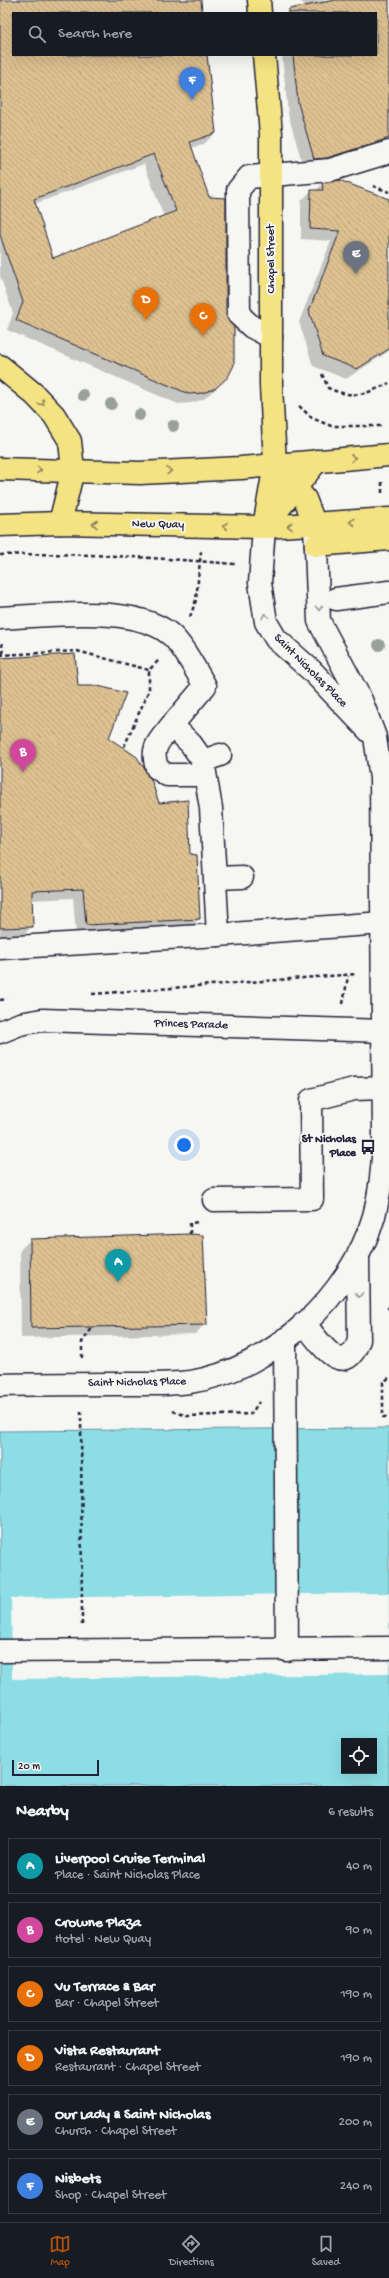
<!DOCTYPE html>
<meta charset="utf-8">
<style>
:root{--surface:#171b24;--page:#242831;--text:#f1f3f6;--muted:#9ea1a6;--line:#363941;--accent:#b45309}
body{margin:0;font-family:"Gochi Hand",sans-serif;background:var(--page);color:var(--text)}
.controls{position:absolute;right:12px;bottom:12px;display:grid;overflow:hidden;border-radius:0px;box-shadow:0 4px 16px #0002}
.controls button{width:36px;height:36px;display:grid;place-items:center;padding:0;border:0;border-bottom:1px solid var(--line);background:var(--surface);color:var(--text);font:20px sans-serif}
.scale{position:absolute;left:12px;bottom:10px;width:87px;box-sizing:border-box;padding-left:4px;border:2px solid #22223b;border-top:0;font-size:11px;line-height:14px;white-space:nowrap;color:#22223b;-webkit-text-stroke:3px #f6f6f2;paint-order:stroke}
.you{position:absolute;left:184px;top:1145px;width:14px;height:14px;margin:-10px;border:3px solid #fff;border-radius:50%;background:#1a73e8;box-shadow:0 0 0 6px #1a73e833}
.badge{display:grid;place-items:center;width:26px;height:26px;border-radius:50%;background:var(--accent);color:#fff;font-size:13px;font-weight:700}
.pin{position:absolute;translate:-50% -33px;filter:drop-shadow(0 1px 2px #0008)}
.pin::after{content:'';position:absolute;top:21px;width:14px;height:12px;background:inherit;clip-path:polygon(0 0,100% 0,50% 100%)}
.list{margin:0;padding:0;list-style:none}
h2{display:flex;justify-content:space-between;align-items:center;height:52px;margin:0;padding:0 16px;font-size:17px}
h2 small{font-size:13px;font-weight:400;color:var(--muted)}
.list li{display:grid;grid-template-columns:26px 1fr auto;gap:12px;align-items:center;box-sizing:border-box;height:56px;margin:0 8px 8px;padding:0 8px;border:1px solid var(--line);border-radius:0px}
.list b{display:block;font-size:15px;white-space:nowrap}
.list p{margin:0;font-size:13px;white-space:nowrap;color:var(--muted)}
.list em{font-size:13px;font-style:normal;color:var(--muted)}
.icon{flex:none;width:22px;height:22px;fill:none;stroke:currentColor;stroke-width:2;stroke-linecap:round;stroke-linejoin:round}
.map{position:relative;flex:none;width:389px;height:1786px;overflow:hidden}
.search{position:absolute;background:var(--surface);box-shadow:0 4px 16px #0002;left:12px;right:12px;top:12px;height:44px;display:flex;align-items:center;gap:10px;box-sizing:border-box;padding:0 14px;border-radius:0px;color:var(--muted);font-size:15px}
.sheet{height:436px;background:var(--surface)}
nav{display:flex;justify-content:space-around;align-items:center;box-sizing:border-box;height:56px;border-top:1px solid var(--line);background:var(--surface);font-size:11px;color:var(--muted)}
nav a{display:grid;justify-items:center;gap:2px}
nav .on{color:var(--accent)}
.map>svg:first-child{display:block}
.water{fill:#8cdde4;stroke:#6292a0;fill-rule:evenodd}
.pier{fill:#f6f6f2}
.shadow{fill:#0003;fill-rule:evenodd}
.building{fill:url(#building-back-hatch);stroke:#22223b;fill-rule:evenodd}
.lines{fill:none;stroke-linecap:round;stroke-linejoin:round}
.minor-casing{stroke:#22223b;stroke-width:25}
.major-casing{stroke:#22223b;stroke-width:25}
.highway-casing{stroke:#22223b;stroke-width:25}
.path{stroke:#22223b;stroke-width:2.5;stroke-dasharray:4 3;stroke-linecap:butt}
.minor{stroke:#f6f6f2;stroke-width:22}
.major{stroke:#f4e382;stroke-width:22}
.highway{stroke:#f4e382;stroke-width:22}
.tree{fill:#97a09d}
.oneway{stroke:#8b825e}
.oneway2{stroke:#9797a0}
.labels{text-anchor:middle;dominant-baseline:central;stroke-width:4;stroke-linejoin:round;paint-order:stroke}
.street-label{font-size:12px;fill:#22223b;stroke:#f6f6f2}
.poi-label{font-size:12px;font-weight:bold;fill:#22223b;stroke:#f6f6f2;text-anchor:end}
</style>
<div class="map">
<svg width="389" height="1786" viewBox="0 0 389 1786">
<defs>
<pattern id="building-back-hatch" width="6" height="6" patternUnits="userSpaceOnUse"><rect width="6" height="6" fill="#ddc191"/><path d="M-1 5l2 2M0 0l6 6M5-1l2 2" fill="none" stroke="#bda67e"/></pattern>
</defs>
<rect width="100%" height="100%" fill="#f6f6f2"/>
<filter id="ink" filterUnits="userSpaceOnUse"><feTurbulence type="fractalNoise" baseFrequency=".025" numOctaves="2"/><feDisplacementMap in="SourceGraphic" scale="8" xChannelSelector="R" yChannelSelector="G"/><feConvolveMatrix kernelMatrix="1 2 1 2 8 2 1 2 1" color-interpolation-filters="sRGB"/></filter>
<g filter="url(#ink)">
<path class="water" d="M389 1428V1786H0V1431ZM344 1741H374V1771H344Z"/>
<polygon class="pier" points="389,1593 389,1674 12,1679 11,1598"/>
<g class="shadow">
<path d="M0 0H200L201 13H13V55H206L215 133 204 144 191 148 216 388 204 399 192 403 178 404 7 330 13 313 0 276ZM144 164 164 217 52 259 34 204Z"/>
<polygon points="298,0 389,0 389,145 304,169 288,114 282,55 376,55 376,13 286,13 289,10 307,6"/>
<polygon points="339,181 389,201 389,351 346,379 313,366 299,322 331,241 301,239 301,201 311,191 316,191 322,184"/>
<polygon points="0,659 77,687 108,739 158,804 189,855 199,919 189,929 76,935 73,898 31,900 32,926 22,937 0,937"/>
<polygon points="30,1240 205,1324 195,1334 21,1338 20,1250"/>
</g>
<g class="building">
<path d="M0 0H201L202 13H13V55H207L216 133 190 142 209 197 226 198V315L228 320 234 327V365L228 377 216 388 203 393 189 394 16 320 23 302 0 235ZM154 154 176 211 53 258 34 199Z"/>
<polygon points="336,0 389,0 389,138 327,158 314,159 298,103 293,55 376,55 376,13 289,13 289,9"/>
<polygon points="339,180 389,199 389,349 357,369 323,356 309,311 340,231 310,229 311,190 323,190 322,183"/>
<polygon points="75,654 78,686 98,686 126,693 109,738 137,757 151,779 159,803 188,800 190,854 197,855 200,919 86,925 83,889 32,891 33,927 0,928 0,658"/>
<polygon points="190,1234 203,1235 207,1325 31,1328 30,1239"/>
</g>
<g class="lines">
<defs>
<g id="minor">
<polyline points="271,337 252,327 239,315 238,190 249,177 330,170 389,152"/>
<polyline points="264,527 260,583 266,622 276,639 312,671 369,731"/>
<polyline points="336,599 389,592"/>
<path d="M0 618C45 616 144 602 176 640 188 654 196 671 205 686L172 725 191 744 203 761 211 808 218 935"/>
<path d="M172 725C159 741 150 747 157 768L167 775H204"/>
<polyline points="203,761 220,755"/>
<polyline points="216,878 242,877"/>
<polyline points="0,948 218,935 383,923"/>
<polyline points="0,1032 20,1024 42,1020 384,1031"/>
<polyline points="214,1200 312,1199 311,1100 354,1089 384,1088"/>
<path d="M304 1323C319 1341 344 1383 359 1340L358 1257"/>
<polyline points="285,1339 287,1650"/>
<path d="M0 1385C38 1384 77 1384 115 1384 140 1384 165 1385 190 1382 273 1369 351 1295 374 1216 381 1190 383 1164 384 1138L381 778 375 737 361 700 319 621 315 525"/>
<polyline points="0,1651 389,1648"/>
</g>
<g id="major">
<polyline points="259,0 260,13"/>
<polyline points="0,366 34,394 54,415 70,441 73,470 60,523"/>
<polyline points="275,464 305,499 315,525"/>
<polyline points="264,527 275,464 271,385 271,134 264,55"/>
</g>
<g id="highway">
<polyline points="0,469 140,473 241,468 389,455"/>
<polyline points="0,525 60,523 264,527 389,519"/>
<polyline points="264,527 317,461"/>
<polyline points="316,545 389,539"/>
</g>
</defs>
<use href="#minor" class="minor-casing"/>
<use href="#major" class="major-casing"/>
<use href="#highway" class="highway-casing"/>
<g class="path">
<polyline points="373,186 389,192"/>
<path d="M322 374 328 388C353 399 365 395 389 383"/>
<polyline points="299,406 312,418 331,426 380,426 380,429"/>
<polyline points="382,482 382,493"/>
<path d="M0 555C79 552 156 558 235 564"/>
<polyline points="190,617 196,600 201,551"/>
<polyline points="2,643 3,655"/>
<polyline points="0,655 77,651 149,670"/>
<polyline points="124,747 149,690 149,670 159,660"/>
<polyline points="92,994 356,974"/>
<polyline points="0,1000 7,999"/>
<polyline points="343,1004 348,976"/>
<polyline points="190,1234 190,1223 200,1222"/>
<polyline points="387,1308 389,1308"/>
<polyline points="82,1358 82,1342 93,1327"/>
<polyline points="389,1378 383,1382 383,1417 389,1417"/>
<polyline points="81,1411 82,1625"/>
<polyline points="173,1411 187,1416 251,1414 259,1402"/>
</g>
<use href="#minor" class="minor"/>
<use href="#major" class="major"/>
<use href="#highway" class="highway"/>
</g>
<g class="tree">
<circle cx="83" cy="395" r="6"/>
<circle cx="111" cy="404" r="6"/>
<circle cx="139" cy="415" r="6"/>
<circle cx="173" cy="426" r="6"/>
<circle cx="379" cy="645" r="6"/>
</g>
<defs><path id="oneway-chevron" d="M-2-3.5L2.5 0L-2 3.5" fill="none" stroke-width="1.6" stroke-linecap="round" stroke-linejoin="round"/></defs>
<g class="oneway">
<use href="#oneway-chevron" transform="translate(42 403) rotate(47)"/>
<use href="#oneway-chevron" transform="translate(353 458) rotate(-6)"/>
<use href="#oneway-chevron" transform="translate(39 470) rotate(1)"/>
<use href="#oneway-chevron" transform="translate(169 471) rotate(-3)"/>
<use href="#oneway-chevron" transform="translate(352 522) rotate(176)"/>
<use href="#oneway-chevron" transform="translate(95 524) rotate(-179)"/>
<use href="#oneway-chevron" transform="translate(225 526) rotate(-179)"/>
<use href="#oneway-chevron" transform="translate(290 526) rotate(178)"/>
</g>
<g class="oneway2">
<use href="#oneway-chevron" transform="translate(319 608) rotate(87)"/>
<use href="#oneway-chevron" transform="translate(265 616) rotate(-102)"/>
<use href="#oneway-chevron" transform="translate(359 1295) rotate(89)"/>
</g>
</g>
<defs>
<symbol id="bus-bare" viewBox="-9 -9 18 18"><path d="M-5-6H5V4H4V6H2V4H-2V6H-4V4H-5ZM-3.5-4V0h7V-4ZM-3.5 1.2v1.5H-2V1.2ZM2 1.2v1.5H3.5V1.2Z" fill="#22223b" stroke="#f6f6f2" stroke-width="2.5" paint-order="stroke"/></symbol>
</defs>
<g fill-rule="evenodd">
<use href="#bus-bare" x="357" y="1136" width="22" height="22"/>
</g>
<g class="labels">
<g class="street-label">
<text transform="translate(272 259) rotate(-90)">Chapel Street</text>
<text transform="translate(158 525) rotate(1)">New Quay</text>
<text transform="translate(310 671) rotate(45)">Saint Nicholas Place</text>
<text transform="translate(191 1025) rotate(2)">Princes Parade</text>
<text transform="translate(137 1383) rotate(-1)">Saint Nicholas Place</text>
</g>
<g class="poi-label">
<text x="356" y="1140">St Nicholas<tspan x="356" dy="14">Place</tspan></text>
</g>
</g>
</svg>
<div class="controls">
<button><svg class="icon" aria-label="locate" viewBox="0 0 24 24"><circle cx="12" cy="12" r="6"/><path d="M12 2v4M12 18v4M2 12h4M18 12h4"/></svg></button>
</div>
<div class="scale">20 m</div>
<div class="you"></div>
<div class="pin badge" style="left:118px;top:1282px;background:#0f9aa8">A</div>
<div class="pin badge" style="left:23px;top:772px;background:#d1479c">B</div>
<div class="pin badge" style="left:203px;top:336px;background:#e8710a">C</div>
<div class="pin badge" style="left:146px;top:320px;background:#e8710a">D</div>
<div class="pin badge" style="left:356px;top:274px;background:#6b7280">E</div>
<div class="pin badge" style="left:192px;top:100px;background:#3f7fe0">F</div>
<div class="search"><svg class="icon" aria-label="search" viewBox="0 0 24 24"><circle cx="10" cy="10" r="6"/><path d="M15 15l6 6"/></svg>Search here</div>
</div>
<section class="sheet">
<h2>Nearby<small>6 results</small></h2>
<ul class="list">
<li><span class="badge" style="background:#0f9aa8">A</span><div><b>Liverpool Cruise Terminal</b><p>Place · Saint Nicholas Place</p></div><em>40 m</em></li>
<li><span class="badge" style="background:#d1479c">B</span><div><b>Crowne Plaza</b><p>Hotel · New Quay</p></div><em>90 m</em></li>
<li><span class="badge" style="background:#e8710a">C</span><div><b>Vu Terrace &amp; Bar</b><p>Bar · Chapel Street</p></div><em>190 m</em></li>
<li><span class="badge" style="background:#e8710a">D</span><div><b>Vista Restaurant</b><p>Restaurant · Chapel Street</p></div><em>190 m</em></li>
<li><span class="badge" style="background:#6b7280">E</span><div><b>Our Lady &amp; Saint Nicholas</b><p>Church · Chapel Street</p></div><em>200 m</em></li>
<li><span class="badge" style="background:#3f7fe0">F</span><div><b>Nisbets</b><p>Shop · Chapel Street</p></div><em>240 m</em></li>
</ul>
</section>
<nav>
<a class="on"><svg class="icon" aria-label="map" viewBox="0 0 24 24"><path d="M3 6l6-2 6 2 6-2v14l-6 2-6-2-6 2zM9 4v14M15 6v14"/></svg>Map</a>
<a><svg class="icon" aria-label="directions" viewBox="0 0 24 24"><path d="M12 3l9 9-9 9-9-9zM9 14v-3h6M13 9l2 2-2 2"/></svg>Directions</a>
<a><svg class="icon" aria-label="saved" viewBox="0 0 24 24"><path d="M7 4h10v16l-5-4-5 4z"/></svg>Saved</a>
</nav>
